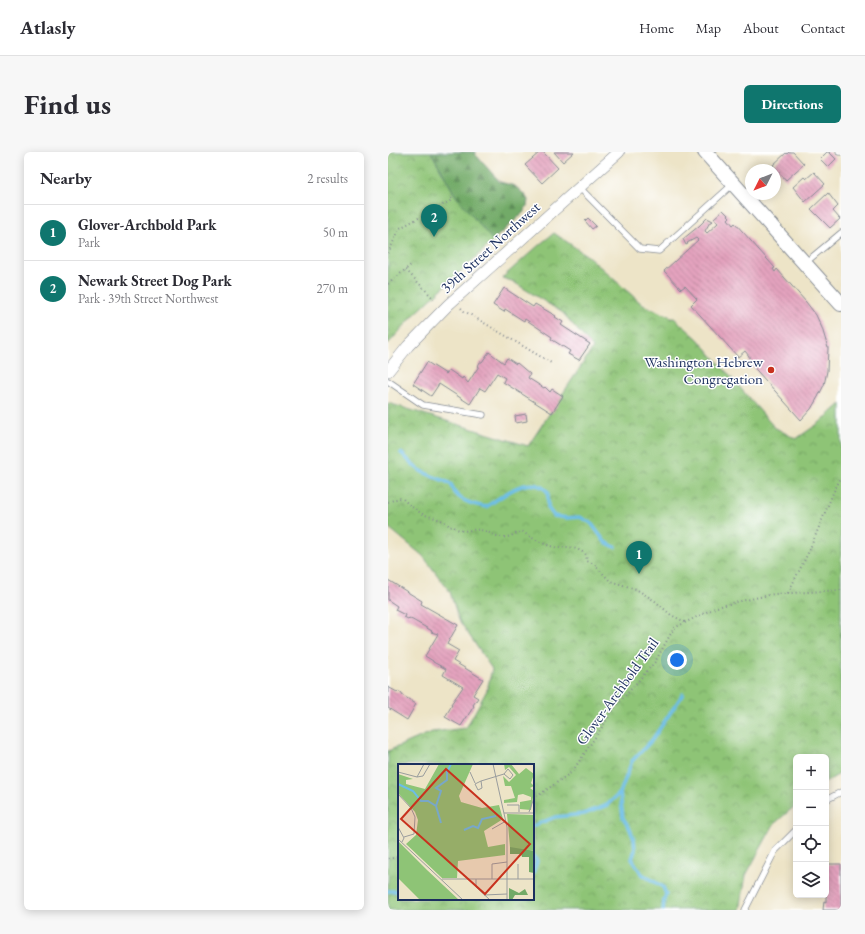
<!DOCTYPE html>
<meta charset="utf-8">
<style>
:root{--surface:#fff;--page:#f7f7f7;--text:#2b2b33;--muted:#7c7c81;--line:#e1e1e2;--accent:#0f766e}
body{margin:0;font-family:"EB Garamond",serif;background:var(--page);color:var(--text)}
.controls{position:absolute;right:12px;bottom:12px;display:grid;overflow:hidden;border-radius:6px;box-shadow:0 2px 10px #0003}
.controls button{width:36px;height:36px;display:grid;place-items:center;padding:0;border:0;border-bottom:1px solid var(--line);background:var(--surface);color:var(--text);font:20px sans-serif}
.compass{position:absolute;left:357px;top:12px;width:36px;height:36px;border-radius:50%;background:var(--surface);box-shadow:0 2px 10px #0003;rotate:228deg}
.you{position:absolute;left:289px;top:508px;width:14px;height:14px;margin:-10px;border:3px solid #fff;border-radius:50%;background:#1a73e8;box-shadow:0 0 0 6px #1a73e833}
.badge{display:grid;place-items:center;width:26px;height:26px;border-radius:50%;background:var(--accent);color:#fff;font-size:13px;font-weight:700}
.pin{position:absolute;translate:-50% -33px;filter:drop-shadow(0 1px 2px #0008)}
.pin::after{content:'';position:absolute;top:21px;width:14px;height:12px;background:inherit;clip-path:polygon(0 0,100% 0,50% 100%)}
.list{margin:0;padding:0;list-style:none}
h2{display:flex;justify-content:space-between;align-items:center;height:52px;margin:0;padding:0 16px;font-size:17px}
h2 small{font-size:13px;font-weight:400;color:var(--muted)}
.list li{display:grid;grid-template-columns:26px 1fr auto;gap:12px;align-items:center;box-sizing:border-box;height:56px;padding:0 16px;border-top:1px solid var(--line)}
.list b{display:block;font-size:15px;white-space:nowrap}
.list p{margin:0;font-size:13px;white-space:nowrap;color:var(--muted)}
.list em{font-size:13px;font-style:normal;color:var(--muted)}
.icon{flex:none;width:22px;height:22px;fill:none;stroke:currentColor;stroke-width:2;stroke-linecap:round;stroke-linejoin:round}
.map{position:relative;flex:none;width:453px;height:758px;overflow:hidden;border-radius:6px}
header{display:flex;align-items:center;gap:24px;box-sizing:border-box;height:56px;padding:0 20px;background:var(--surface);border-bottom:1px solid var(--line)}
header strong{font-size:19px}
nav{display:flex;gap:22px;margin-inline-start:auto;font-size:14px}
.intro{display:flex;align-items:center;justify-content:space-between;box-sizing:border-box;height:96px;padding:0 24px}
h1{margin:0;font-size:28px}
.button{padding:10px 18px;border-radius:6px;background:var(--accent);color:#fff;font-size:14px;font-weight:700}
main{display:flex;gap:24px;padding:0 24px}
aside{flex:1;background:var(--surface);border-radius:6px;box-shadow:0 2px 10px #0003}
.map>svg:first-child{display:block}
.forest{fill:url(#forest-firs);stroke:#466c62}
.park{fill:url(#park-crowns);stroke:#547a6a;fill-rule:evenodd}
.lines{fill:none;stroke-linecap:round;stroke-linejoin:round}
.stream{stroke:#6bbde7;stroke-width:3.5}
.building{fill:url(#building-back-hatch)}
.service-casing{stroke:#848a92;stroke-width:7}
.minor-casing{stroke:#848a92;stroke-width:12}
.tertiary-casing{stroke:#848a92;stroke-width:16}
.path{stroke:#848a92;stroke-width:2;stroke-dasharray:1 3;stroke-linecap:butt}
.service{stroke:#fff;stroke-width:5.5}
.minor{stroke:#fff;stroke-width:11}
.tertiary{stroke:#fff;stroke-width:14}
.poi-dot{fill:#c8321e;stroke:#fff;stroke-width:1.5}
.labels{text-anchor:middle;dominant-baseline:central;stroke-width:3;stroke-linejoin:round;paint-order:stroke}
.street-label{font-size:15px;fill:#1b2f5e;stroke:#fff}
.poi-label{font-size:15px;fill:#1b2f5e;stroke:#fff;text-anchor:end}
.inset-river{fill:none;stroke:#6bbde7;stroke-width:2}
.inset-road{fill:none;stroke:#999c9d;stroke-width:1}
.view{fill:#c8321e;fill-opacity:0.15;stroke:#c8321e;stroke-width:2}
.inset-edge{fill:none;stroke:#1b2f5e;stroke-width:2}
</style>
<header>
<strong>Atlasly</strong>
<nav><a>Home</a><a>Map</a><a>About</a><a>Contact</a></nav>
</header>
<div class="intro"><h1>Find us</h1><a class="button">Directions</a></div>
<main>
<aside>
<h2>Nearby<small>2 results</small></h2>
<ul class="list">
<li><span class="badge">1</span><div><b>Glover-Archbold Park</b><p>Park</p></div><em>50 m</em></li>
<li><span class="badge">2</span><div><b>Newark Street Dog Park</b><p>Park · 39th Street Northwest</p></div><em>270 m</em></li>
</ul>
</aside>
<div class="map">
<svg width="453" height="758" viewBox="0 0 453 758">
<defs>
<pattern id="forest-firs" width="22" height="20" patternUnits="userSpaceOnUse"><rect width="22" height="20" fill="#72aa67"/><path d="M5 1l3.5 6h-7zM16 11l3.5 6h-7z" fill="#5d8b58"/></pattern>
<pattern id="park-crowns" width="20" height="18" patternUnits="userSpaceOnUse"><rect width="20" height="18" fill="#8ec476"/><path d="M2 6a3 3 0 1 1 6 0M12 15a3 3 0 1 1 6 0" fill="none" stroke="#73a064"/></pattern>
<pattern id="building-back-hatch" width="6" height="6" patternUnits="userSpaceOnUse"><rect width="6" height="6" fill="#e4a3be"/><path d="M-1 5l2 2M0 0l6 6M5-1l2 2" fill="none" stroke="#b8859e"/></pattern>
</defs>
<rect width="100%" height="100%" fill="#fff"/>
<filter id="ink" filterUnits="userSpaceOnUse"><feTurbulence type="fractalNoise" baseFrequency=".025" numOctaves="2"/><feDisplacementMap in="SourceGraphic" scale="8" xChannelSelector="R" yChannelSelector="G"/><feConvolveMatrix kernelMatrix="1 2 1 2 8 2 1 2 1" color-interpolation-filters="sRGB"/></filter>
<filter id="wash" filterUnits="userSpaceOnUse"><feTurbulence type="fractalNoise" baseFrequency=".012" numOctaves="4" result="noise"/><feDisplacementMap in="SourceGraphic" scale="16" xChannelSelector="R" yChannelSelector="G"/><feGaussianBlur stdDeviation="0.9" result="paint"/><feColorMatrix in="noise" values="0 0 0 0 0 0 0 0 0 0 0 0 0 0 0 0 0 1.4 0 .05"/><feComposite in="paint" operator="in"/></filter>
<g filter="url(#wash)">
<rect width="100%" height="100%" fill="#ede4c7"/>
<polygon class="forest" points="43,0 87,0 87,2 112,30 127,34 137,43 140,48 139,54 135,61 79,112 67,43"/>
<g class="park">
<polygon points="0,0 43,0 67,43 105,89 26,163 0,192"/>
<path d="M166 81 201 105 255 153 286 166 310 187 386 275 408 287 431 271 453 252V621L438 630V605H408V653L386 672 358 723 352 758H0V599L44 580 78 576 99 538 104 517 71 468 62 440 35 404 0 375V251L140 294 205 196 175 161 124 129 114 126 151 93ZM11 613H145V747H11Z"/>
</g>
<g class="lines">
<g class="stream">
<path d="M13 301C19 306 25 314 32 318 41 324 51 326 61 331 65 333 65 337 67 341 74 350 88 353 98 355 115 344 141 320 160 340V356L166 364 179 366 192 365 203 371 217 390 227 395"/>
<polyline points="232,641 235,666 241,675 246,687 247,698 244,707 254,722 275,735 278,742 276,748 275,758"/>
<polyline points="145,674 167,665 196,662 219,653 232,641 244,609 264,588 295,542"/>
<polyline points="145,704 149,709 145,721"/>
<polyline points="0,739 11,739"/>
</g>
</g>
<g id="blocks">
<g class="building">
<polygon points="152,0 155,0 170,16 154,31 137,13"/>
<polygon points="166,0 186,0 175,10"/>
<polygon points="401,0 405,0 416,12 398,28 385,13 398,1 399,2"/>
<polygon points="439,0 441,0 448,7 440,15 432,7"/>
<polygon points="426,20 437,32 417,50 405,35 416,25 418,27"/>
<polygon points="440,41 450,54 445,59 452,67 442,76 423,57"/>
<polygon points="335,58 342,65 340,67 345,73 347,71 387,116 385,117 387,120 389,117 418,150 428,163 434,176 440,196 439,219 436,233 430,245 423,257 413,268 361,210 361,204 357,199 350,205 303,153 309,147 297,134 293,137 276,119 310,88 308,86 299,91 300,92 298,93 295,87 311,74 319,66 325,69 324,70 322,70 317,79 319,81 330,71 326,66"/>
<polygon points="200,66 208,74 204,77 197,69"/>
<polygon points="116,136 145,155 147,152 168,164 167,165 175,170 173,173 202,192 191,208 180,202 182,199 163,187 164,185 137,167 136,169 117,157 116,160 105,153"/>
<polygon points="101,200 116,211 119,206 128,212 129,211 142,222 140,226 156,236 157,235 162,240 164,237 175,244 164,261 115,230 117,226 109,221 97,239 92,236 82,252 51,232 43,244 25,232 39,210 58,222 61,218 74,227 75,225 80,231 91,214 90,214 92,210 94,210"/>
<polygon points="138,262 139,269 128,271 127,264"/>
<polygon points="0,428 34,449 33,452 70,473 59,492 71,499 65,509 95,527 85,543 90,546 85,553 86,554 73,574 57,565 64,553 63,552 75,535 55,523 58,517 45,510 45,509 37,504 50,482 43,480 44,479 21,466 20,467 16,465 17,463 7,458 9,454 0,448"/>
<polygon points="0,535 9,540 10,539 14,542 14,543 28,552 19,568 0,556"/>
<polygon points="438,712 453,712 453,758 435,758 436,749 438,750"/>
</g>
</g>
</g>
<g filter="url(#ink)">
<use href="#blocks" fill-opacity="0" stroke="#848a92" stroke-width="1"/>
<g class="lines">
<defs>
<g id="service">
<polyline points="451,0 453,0"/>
<polyline points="191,35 252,97 271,99 345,32"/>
<polyline points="417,111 453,81"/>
<polyline points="0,229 35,253 95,263"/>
<polyline points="438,648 453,640"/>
<polyline points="357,758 387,699 408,678"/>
</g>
<polyline id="minor" points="0,219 20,194 60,153 231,0"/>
<polyline id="tertiary" points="317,0 453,152"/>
</defs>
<use href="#service" class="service-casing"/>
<use href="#minor" class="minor-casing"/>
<use href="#tertiary" class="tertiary-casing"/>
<g class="path">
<polyline points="0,101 12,76 64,48 63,45"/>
<polyline points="18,118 46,147"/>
<polyline points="0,132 24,112"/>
<polyline points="73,156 76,159 165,212"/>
<path d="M0 350 11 346 15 347C20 352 26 357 33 361 42 366 56 366 62 375L65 374C74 383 83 376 92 378 101 379 110 387 119 385 124 384 129 381 134 379 140 385 163 396 172 396 174 396 176 395 178 395 184 395 194 398 198 403L199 409 206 412 222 429 248 437 267 449 283 463 299 471"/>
<polyline points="400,441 421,399 446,339 453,326"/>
<polyline points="145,646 151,643 184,620 228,554 267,510 286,476 329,455 353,449 386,442 453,438"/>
<polyline points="0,707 11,705"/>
</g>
<use href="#service" class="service"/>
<use href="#minor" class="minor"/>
<use href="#tertiary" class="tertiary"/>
</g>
</g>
<circle class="poi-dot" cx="383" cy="218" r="4"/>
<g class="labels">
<g class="street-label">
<text transform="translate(102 95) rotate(-42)">39th Street Northwest</text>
<text transform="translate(229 539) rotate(-54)">Glover-Archbold Trail</text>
</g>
<g class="poi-label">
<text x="375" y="209">Washington Hebrew<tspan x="375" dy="17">Congregation</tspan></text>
</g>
</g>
<g transform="translate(10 612)">
<rect width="136" height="136" fill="#ede4c7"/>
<path d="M106 0H113L121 10 128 4 136 10 133 19 136 22 132 24 136 27 133 46 122 45V38L133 36V33L125 30 120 31 119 38 106 39V36L117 34 113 22H107L105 12 111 18 118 11 111 3 107 6Z" fill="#8ec476"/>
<path d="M112 78 115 82 136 87V109L131 108V93H124L123 90H112ZM111 124 121 129 127 125 130 131H117L114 136H111Z" fill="#72aa67"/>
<path d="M41 0H75L61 32 63 38 84 44 101 41 105 55 86 67 90 83 107 80V91L60 97 59 114H44L8 80 18 71 20 56 17 48 0 29V10L15 15 8 16V20L27 25ZM109 50 136 51V87L112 83ZM0 77 29 106 61 136H22L0 114Z" fill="#8ec476"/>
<path class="inset-river" d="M0 20 15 27 23 37H30L38 42M43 59 38 42 43 27 38 24 49 16V8L53 0M66 66 75 62 80 64 84 55 98 52"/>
<path class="inset-road" d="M95 0 109 63V136M0 8 19 13 26 0M72 8 77 19M19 13 25 12 32 0M83 17 77 20 80 26 84 24 83 17 106 10 112 15 115 11 110 5 106 10M0 30 13 44 17 53 16 70 6 73M109 41H121V48M131 48 136 34M106 49H136M0 63 6 74 4 78M94 65 108 57M0 75 65 136M44 115H136M78 115V123L92 136M94 115V100L109 98M120 115V100M86 131 109 130"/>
<path class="view" d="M48 5 132 80 87 130 3 55Z"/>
<rect width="136" height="136" class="inset-edge"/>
</g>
</svg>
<div class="controls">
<button>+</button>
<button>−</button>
<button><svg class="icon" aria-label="locate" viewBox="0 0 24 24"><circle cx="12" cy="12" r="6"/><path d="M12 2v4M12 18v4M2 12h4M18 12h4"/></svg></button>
<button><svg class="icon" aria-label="layers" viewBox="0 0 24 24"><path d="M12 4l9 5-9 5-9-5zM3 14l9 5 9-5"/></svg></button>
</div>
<svg class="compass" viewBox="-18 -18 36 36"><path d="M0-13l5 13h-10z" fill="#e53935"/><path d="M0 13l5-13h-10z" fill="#7c7c81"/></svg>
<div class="you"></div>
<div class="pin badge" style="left:251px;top:422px">1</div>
<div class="pin badge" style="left:46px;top:85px">2</div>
</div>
</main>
